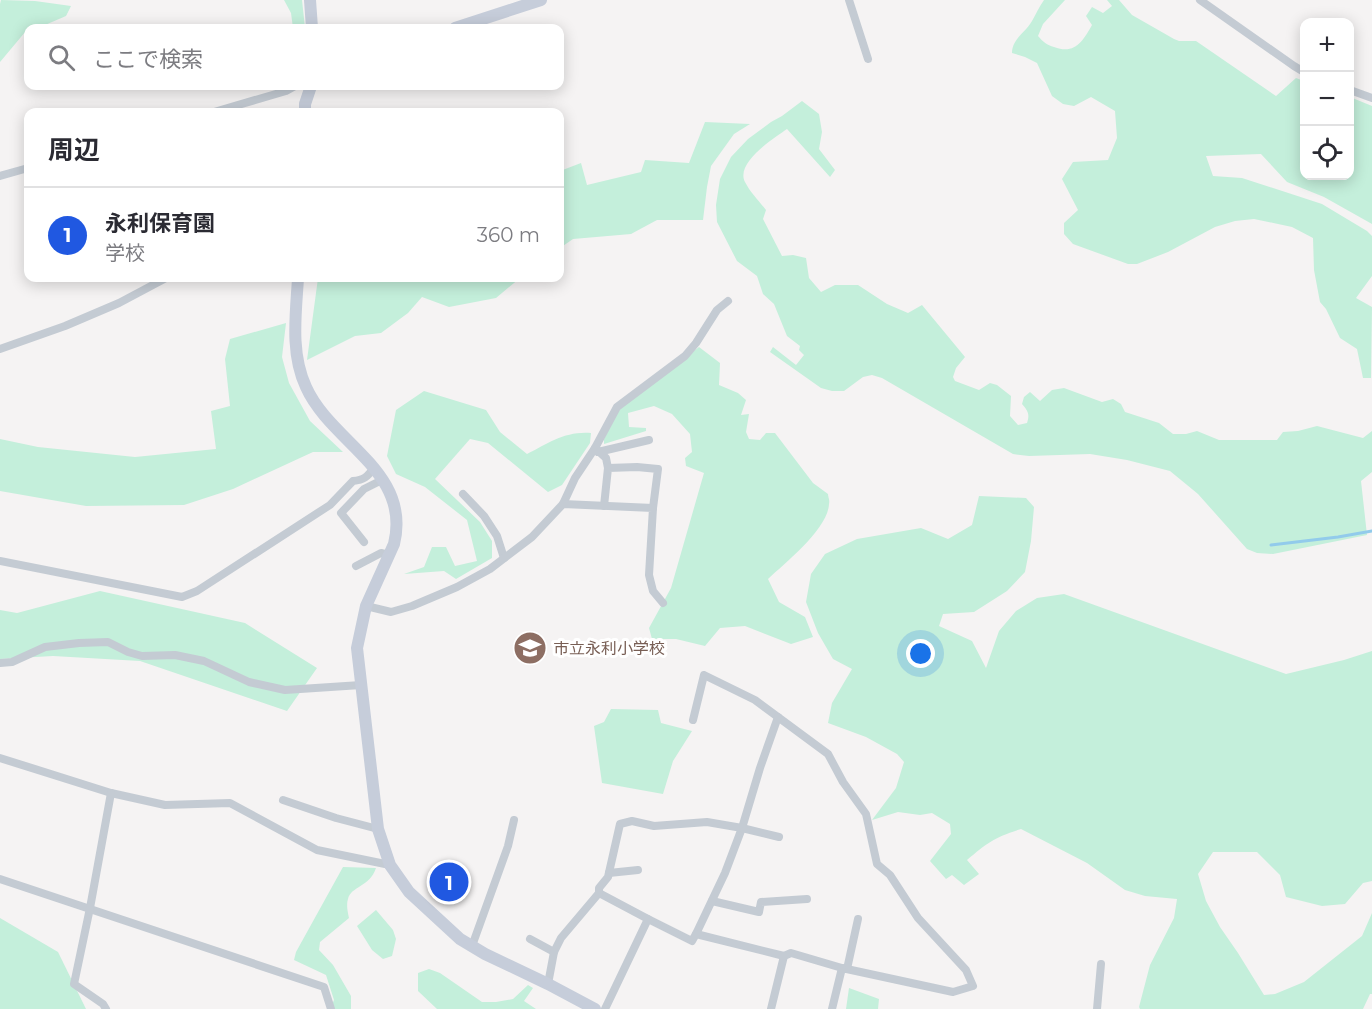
<!DOCTYPE html>
<html lang="ja">
<meta charset="utf-8">
<style>
:root{--surface:#fff;--page:#f7f7f7;--text:#2b2b33;--muted:#7c7c81;--line:#e1e1e2;--accent:#2058e1}
body{margin:0;font-family:Montserrat,"Noto Sans JP",sans-serif;background:var(--page);color:var(--text)}
.controls{position:absolute;right:18px;top:18px;display:grid;overflow:hidden;border-radius:12px;box-shadow:0 3px 15px #0003}
.controls button{width:54px;height:54px;display:grid;place-items:center;padding:0;border:0;border-bottom:2px solid var(--line);background:var(--surface);color:var(--text);font:30px sans-serif}
.you{position:absolute;left:921px;top:654px;width:21px;height:21px;margin:-15px;border:4px solid #fff;border-radius:50%;background:#1a73e8;box-shadow:0 0 0 9px #1a73e833}
.badge{display:grid;place-items:center;width:39px;height:39px;border-radius:50%;background:var(--accent);color:#fff;font-size:20px;font-weight:700}
.pin{position:absolute;translate:-50% -50%;border:3px solid #fff;box-shadow:0 2px 6px #0006}
.list{margin:0;padding:0;list-style:none}
h2{display:flex;justify-content:space-between;align-items:center;height:78px;margin:0;padding:0 24px;font-size:26px}
h2 small{font-size:20px;font-weight:400;color:var(--muted)}
.list li{display:grid;grid-template-columns:39px 1fr auto;gap:18px;align-items:center;box-sizing:border-box;height:96px;padding:0 24px;border-top:2px solid var(--line)}
.list b{display:block;font-size:22px;white-space:nowrap}
.list p{margin:0;font-size:20px;white-space:nowrap;color:var(--muted)}
.list em{font-size:20px;font-style:normal;color:var(--muted)}
.icon{flex:none;width:33px;height:33px;fill:none;stroke:currentColor;stroke-width:2;stroke-linecap:round;stroke-linejoin:round}
.map{position:relative;flex:none;width:1372px;height:1009px;overflow:hidden}
.search{position:absolute;background:var(--surface);box-shadow:0 3px 15px #0003;left:24px;top:24px;width:540px;height:66px;display:flex;align-items:center;gap:15px;box-sizing:border-box;padding:0 21px;border-radius:12px;color:var(--muted);font-size:22px}
.panel{position:absolute;background:var(--surface);box-shadow:0 3px 15px #0003;left:24px;top:108px;width:540px;height:174px;border-radius:12px}
.map>svg:first-child{display:block}
.green{fill:#c4efdb}
.lines{fill:none;stroke-linecap:round;stroke-linejoin:round}
.stream{stroke:#92cbeb;stroke-width:3}
.street{stroke:#c4cbd3;stroke-width:8}
.secondary{stroke:#c6cdda;stroke-width:12}
.labels{text-anchor:middle;dominant-baseline:central;stroke-width:6;stroke-linejoin:round;paint-order:stroke}
.education-label{font-size:16px;fill:#785e54;stroke:#fff;text-anchor:start}
</style>
<div class="map">
<svg width="1372" height="1009" viewBox="0 0 1372 1009">
<rect width="100%" height="100%" fill="#f5f3f3"/>
<g class="green">
<polygon points="1,0 35,1 71,6 66,16 38,28 31,25 0,62 0,4"/>
<polygon points="284,0 302,0 305,28 293,28 291,13"/>
<path d="M1044 0H1065L1043 24 1038 36C1043 42 1047 45 1054 47 1075 55 1083 41 1092 25L1086 16 1092 7 1103 13 1112 6 1107 0H1119L1132 15 1174 39 1179 41H1196L1276 96 1296 78 1304 81V176H1350V97L1372 106V224L1324 197 1287 182 1261 154 1206 156 1213 176 1242 178 1322 204 1367 231 1372 236V276L1356 298 1372 307 1371 378H1363L1357 349 1340 338 1326 309 1320 302 1314 270 1313 238 1292 227 1254 219 1235 221 1215 227 1168 252 1137 264H1128L1073 244 1064 234V223L1078 210 1062 179 1073 162 1108 160 1117 138 1115 111 1091 97 1074 106 1063 104 1052 96 1037 63 1025 57 1012 53C1012 39 1025 33 1032 21 1036 14 1039 7 1044 0Z"/>
<path d="M802 101 819 114 822 132 819 149 835 170 830 177 787 129C774 138 735 163 745 182 750 192 759 201 766 210L763 219 782 256 793 255 806 258 809 278 821 292 835 285H858L887 304 908 313 922 305 965 357 956 368 953 377 955 381 979 390 990 383 997 385 1011 396 1010 416 1018 425 1027 423C1030 414 1028 411 1022 404L1024 397 1030 392 1040 401 1052 390 1064 388 1102 402 1113 399 1121 404 1125 412 1159 423 1173 434H1186L1197 431 1219 440H1277L1283 432 1298 431 1317 426 1363 438 1372 431V472L1361 481 1367 535 1273 554 1257 553 1247 549 1198 494 1170 471 1127 460 1090 454 1029 456 1013 454 882 378 872 375 863 377 844 391H832L821 388 770 352 773 347 796 365 804 355 799 350 800 346 787 336 774 304 763 294 757 276 737 261 717 222 716 205 720 179 731 157 748 139 771 122 782 116Z"/>
<polygon points="705,122 750,124 734,134 711,166 707,187 703,220 657,220 631,234 573,239 560,248 560,171 581,163 587,185 641,172 645,160 689,163"/>
<polygon points="318,278 520,278 496,298 449,307 422,297 408,313 381,333 355,336 307,360"/>
<polygon points="286,323 282,357 289,383 310,421 343,452 313,452 233,489 184,505 86,506 0,491 0,439 38,447 135,457 216,449 211,411 230,406 225,359 230,339"/>
<path d="M699 347 720 363 719 385 738 393 746 400 741 415 749 414 746 432 749 439 760 440 766 433H775L813 483 828 494C828 497 830 500 829 504 828 529 785 563 768 579L779 602 805 617 813 637 791 644 745 626 720 628 705 646 676 639H652L649 628 671 588 704 473 686 466 685 458 692 452 690 434 672 414 654 406 628 413 629 427 646 428V431L604 444V439L619 410Z"/>
<path d="M424 391 486 410 500 432 527 454C549 443 565 431 591 433L590 443 562 485 548 492 488 443 470 439 435 479 480 522 492 541V558L456 579 444 571 404 574 424 567 432 547H446L455 566 477 561 467 520 425 487 396 474 387 456 396 410Z"/>
<path d="M979 496 1026 498 1034 507 1031 541 1025 572 1007 591 974 612 943 614 939 626 972 641 986 668 999 631 1016 611 1037 598 1064 594 1286 674 1344 660 1372 651V881L1363 883 1345 904 1322 906 1286 897 1280 875 1257 852H1213L1198 874 1206 901 1220 927 1238 953 1264 995 1275 994 1304 982 1362 936 1372 913V994H1370L1363 1009H1140L1139 1007 1150 965 1174 918 1177 899 1145 896 1125 890 1087 863 1021 829C995 837 987 843 967 860L979 874 964 885 952 875 946 879 930 861 951 834 950 824 932 813 920 815 898 812 872 820 896 788 904 762 897 754 866 737 828 723 832 703 852 669 833 659 818 633 806 602 811 574 825 554 857 539 921 528 948 539 972 525Z"/>
<polygon points="100,591 245,623 317,668 287,711 140,661 53,656 0,659 0,610 17,613"/>
<polygon points="611,709 658,710 661,723 692,731 673,761 663,794 602,783 594,726 604,722"/>
<path d="M343 867 376 868C370 887 351 886 348 899 346 905 348 913 349 918L320 942 319 950 333 965 351 996V1009H330L334 1000 326 975 294 960 296 952Z"/>
<polygon points="376,910 393,930 396,939 392,956 383,959 372,950 357,926"/>
<polygon points="0,918 58,952 86,1009 0,1009"/>
<polygon points="429,969 440,973 482,1002 496,1002 513,999 528,985 533,988 524,1001 536,1009 437,1009 418,991 418,973"/>
<polygon points="849,988 879,999 878,1009 846,1009"/>
</g>
<g class="lines">
<polyline class="stream" points="1271,545 1338,537 1372,531"/>
<g class="street">
<polyline points="849,0 868,59"/>
<polyline points="1200,0 1294,66 1304,72"/>
<polyline points="1350,90 1372,98"/>
<polyline points="214,112 286,91 295,86"/>
<polyline points="0,176 28,168"/>
<polyline points="0,349 65,326 119,303 166,278"/>
<polyline points="595,448 606,458 608,468"/>
<polyline points="598,452 649,440"/>
<polyline points="463,494 484,516 497,536 504,558"/>
<polyline points="563,504 575,478 595,448 617,407 685,356 696,343 717,310 728,301"/>
<polyline points="604,506 608,468 637,467 658,469 653,508"/>
<polyline points="364,542 341,513 364,489 382,480"/>
<path d="M0 561 182 597 197 591 330 505 353 481C364 480 367 477 374 468"/>
<polyline points="356,566 381,553 389,555"/>
<polyline points="366,606 391,612 412,606 457,587 490,569 532,537 563,504 653,508 649,575 653,591 663,603"/>
<polyline points="0,663 12,662 45,647 79,643 108,642 128,652 142,656 175,655 204,661 249,682 285,690 361,685"/>
<polyline points="693,720 704,675 755,700 828,754 843,782 866,814 877,864 890,875 918,918 966,970 973,986 953,992 842,968 791,953 784,956 771,1009"/>
<polyline points="0,758 111,793 165,805 230,803 317,850 390,865"/>
<polyline points="283,800 336,818 378,829"/>
<polyline points="609,873 638,870"/>
<polyline points="0,879 324,987 331,1009"/>
<polyline points="599,893 648,919"/>
<polyline points="712,901 759,912 761,902 807,899"/>
<polyline points="696,934 725,873 742,828 760,768 778,717"/>
<polyline points="530,939 554,952"/>
<polyline points="472,946 508,846 514,820"/>
<polyline points="847,969 858,919"/>
<polyline points="548,984 554,952 561,938 599,893 599,888 608,877 620,824 632,821 654,826 707,822 742,828 779,837"/>
<polyline points="106,1009 103,1004 74,984 90,908 111,793"/>
<polyline points="605,1009 648,919 692,941 696,934 784,956"/>
<polyline points="832,1009 842,968"/>
<polyline points="1097,1009 1101,964"/>
</g>
<g class="secondary">
<polyline points="310,0 312,28"/>
<polyline points="455,28 541,0"/>
<polyline points="305,112 305,104 311,86"/>
<path d="M298 278C296 313 290 353 306 387 331 443 412 471 394 544L366 606 357 648 378 829 390 865 409 892 460 939 485 954 548 984 595 1009"/>
</g>
</g>
<defs>
<symbol id="school-disc" viewBox="-11 -11 22 22"><circle r="9.5" fill="#8d6e63" stroke="#fff"/><path d="M0-5L7-2L0 1L-7-2ZM-4 1L0 2.5L4 1V4Q0 6-4 4Z" fill="#fff"/></symbol>
</defs>
<g fill-rule="evenodd">
<use href="#school-disc" x="511" y="629" width="38" height="38"/>
</g>
<g class="labels">
<g class="education-label">
<text x="553" y="648">市立永利小学校</text>
</g>
</g>
</svg>
<div class="controls">
<button>+</button>
<button>−</button>
<button><svg class="icon" aria-label="locate" viewBox="0 0 24 24"><circle cx="12" cy="12" r="6"/><path d="M12 2v4M12 18v4M2 12h4M18 12h4"/></svg></button>
</div>
<div class="you"></div>
<div class="pin badge" style="left:449px;top:882px">1</div>
<div class="search"><svg class="icon" aria-label="search" viewBox="0 0 24 24"><circle cx="10" cy="10" r="6"/><path d="M15 15l6 6"/></svg>ここで検索</div>
<section class="panel">
<h2>周辺<small></small></h2>
<ul class="list">
<li><span class="badge">1</span><div><b>永利保育園</b><p>学校</p></div><em>360 m</em></li>
</ul>
</section>
</div>
